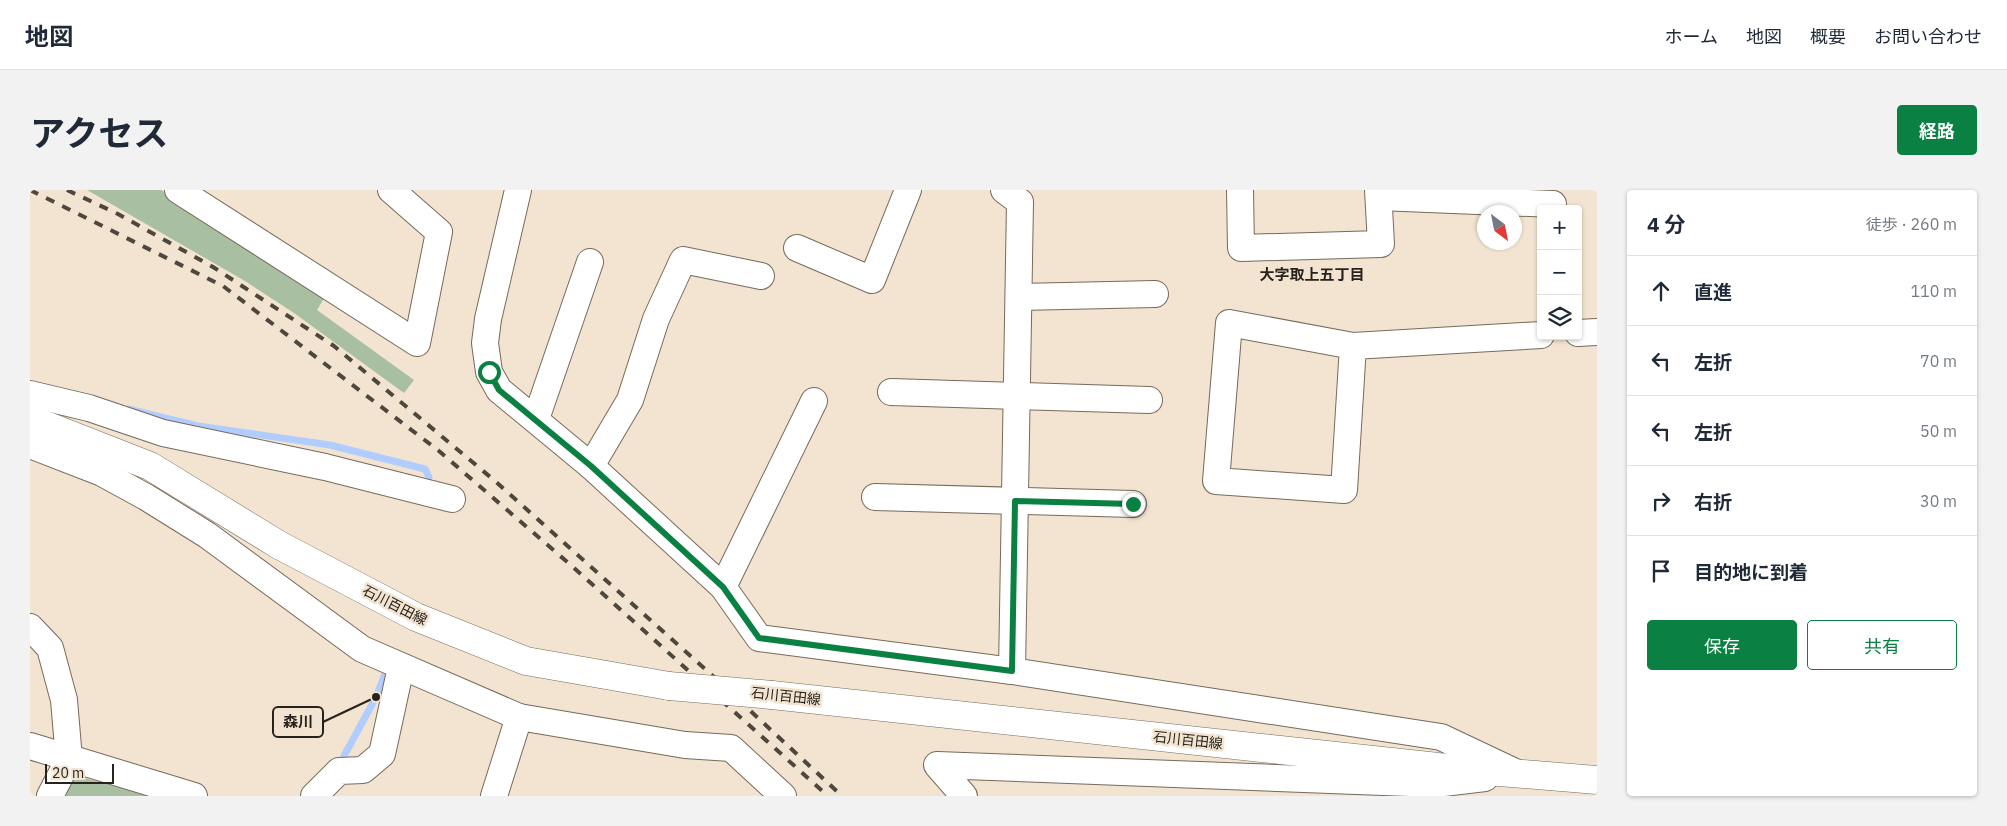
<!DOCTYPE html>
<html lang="ja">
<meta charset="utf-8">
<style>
:root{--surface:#fff;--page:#f2f2f3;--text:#1f2937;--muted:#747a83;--line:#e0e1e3;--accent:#0b8043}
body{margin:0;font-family:"IBM Plex Sans","Noto Sans JP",sans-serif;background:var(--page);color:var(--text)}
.controls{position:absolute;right:15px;top:15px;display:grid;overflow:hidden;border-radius:5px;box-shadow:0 1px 4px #0004}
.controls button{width:45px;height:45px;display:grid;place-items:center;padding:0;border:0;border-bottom:1px solid var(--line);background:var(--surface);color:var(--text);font:25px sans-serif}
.compass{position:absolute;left:1447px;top:15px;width:45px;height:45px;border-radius:50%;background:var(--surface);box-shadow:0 1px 4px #0004;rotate:148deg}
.scale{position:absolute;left:15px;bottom:12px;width:69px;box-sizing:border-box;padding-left:5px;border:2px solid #27221b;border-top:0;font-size:14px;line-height:18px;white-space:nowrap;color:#27221b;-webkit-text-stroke:4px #f2e4d1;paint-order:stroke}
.stop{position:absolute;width:15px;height:15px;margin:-11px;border:4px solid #0b8043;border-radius:50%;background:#fff}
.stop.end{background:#0b8043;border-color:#fff;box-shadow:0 1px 5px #0008}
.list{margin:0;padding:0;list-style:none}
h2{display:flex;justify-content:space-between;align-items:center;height:65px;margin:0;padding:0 20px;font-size:21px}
h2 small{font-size:16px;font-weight:400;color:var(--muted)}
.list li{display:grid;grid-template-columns:32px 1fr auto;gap:15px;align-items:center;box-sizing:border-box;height:70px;padding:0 20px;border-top:1px solid var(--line)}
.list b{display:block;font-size:19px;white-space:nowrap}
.list em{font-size:16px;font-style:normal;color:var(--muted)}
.actions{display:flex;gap:10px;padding:15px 20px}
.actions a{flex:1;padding:11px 0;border:1px solid var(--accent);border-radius:5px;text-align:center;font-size:18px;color:var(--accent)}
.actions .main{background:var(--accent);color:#fff}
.icon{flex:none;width:28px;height:28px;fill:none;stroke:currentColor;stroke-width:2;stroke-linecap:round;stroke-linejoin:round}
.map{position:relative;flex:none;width:1567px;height:606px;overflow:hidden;border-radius:5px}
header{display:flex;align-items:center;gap:30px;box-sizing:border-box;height:70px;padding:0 25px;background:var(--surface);border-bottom:1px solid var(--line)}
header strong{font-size:24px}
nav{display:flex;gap:28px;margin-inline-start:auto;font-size:18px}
.intro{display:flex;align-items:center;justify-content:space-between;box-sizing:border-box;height:120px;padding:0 30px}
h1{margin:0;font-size:35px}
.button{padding:12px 22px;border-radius:5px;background:var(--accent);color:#fff;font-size:18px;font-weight:700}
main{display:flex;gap:30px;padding:0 30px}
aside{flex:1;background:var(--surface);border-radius:5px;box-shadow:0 1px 4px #0004}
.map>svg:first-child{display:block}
.green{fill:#a8c0a1}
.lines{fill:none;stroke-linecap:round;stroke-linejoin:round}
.stream{stroke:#b1ccff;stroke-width:7}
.minor-casing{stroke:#776a5a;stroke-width:28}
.secondary-casing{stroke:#776a5a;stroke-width:29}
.minor{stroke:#fff;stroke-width:26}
.secondary{stroke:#fff;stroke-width:28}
.rail{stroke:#4e473e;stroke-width:4;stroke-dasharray:9 9;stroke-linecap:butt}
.secondary-bridge-casing{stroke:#776a5a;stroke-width:29;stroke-linecap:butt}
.secondary-bridge{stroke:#fff;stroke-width:28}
.route{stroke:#0b8043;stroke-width:6}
.labels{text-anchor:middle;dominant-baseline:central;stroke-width:5;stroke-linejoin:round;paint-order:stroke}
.street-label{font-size:14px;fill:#27221b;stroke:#f2e4d1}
.neighbourhood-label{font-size:15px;font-weight:bold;fill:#27221b;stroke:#f2e4d1}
.leader{fill:none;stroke:#27221b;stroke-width:2}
.callout-dot{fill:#27221b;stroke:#f2e4d1;stroke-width:2}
.callout{fill:#f2e4d1;stroke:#27221b;stroke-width:2}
.callout-label{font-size:15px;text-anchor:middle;font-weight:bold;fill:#27221b}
</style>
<header>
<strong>地図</strong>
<nav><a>ホーム</a><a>地図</a><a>概要</a><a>お問い合わせ</a></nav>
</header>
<div class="intro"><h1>アクセス</h1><a class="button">経路</a></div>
<main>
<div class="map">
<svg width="1567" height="606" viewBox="0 0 1567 606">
<rect width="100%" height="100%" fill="#f2e4d1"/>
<g class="green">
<polygon points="57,0 131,0 296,105 287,120 384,190 374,203 264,123 215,91"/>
<polygon points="47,586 121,606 33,606 41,590"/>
</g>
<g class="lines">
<g class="stream">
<polyline points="98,219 168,236 300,255 395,279 399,287"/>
<polyline points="314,566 346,507 355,484"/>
</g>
<defs>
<g id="minor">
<polyline points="148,0 387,153 409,42 361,0"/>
<polyline points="488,0 458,129 455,153 459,182 469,200 561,276 693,397 729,448 982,481 1411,547 1485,582"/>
<polyline points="974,0 990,12 982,481"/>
<polyline points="1210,0 1211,58 1351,54 1348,0"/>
<polyline points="1349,7 1523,14"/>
<polyline points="767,58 842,90 878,0"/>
<polyline points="989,107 1125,104"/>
<polyline points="1548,143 1567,142"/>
<polyline points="1323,156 1314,300 1186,291 1199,133 1323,156 1511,145"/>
<polyline points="861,202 1119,210"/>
<polyline points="0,204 59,218 133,243 295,277 422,309"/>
<polyline points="506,229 560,72"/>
<polyline points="0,255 72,283 116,307 177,345 332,459 489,527"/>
<polyline points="561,276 600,210 626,129 653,70 731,86"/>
<polyline points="845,307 1103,314"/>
<polyline points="693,397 784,211"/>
<polyline points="0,437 20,458 34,510 39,569 20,606"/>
<polyline points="0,556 164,606"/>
<polyline points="284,606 309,581 333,580 352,564 371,477"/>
<polyline points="464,606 489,527 655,555 701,558 753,606"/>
<polyline points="934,606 907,575 1406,594 1455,588"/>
</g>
<g id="secondary">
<polyline points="0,229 120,276 249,355 386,427 496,471 639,496"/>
<polyline points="742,505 1408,577 1567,590"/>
</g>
</defs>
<use href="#minor" class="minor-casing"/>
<use href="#secondary" class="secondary-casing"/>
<use href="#minor" class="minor"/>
<use href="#secondary" class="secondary"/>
<g class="rail">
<polyline points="0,0 193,96 409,261 543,377 798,606"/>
<polyline points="37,0 88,24 183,77 304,156 465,291 685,488 812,606"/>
</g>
<defs>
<polyline id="secondary-bridge" points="639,496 742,505"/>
</defs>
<use href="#secondary-bridge" class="secondary-bridge-casing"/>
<use href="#secondary-bridge" class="secondary-bridge"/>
</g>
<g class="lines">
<polyline class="route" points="459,182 469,200 561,276 693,397 729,448 982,481 985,311 1103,314"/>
</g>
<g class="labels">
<g class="street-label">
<text transform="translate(365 415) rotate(27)">石川百田線</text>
<text transform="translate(756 506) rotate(6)">石川百田線</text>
<text transform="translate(1158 550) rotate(6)">石川百田線</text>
</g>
<g class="neighbourhood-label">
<text x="1282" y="84">大字取上五丁目</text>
</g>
</g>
<path class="leader" d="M346 507L293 532"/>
<circle class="callout-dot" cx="346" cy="507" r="5"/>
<rect class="callout" x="243" y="517" width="50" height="30" rx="5"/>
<g class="callout-label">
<text x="268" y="537">森川</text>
</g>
</svg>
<div class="controls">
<button>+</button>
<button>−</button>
<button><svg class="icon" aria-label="layers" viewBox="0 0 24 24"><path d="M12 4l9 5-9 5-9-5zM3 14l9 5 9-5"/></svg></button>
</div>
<svg class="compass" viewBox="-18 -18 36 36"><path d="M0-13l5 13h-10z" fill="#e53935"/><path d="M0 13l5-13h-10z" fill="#747a83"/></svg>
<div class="scale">20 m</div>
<div class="stop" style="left:459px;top:182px"></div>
<div class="stop end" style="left:1103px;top:314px"></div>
</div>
<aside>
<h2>4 分<small>徒歩 · 260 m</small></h2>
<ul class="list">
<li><svg class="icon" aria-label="ahead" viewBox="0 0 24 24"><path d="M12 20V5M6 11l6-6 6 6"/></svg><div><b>直進</b></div><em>110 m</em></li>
<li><svg class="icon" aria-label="left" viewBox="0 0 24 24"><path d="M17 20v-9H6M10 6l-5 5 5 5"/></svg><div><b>左折</b></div><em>70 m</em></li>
<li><svg class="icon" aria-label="left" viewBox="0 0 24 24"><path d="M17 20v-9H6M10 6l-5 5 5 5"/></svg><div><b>左折</b></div><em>50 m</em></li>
<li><svg class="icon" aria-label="right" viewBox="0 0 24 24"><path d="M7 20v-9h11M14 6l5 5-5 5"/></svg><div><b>右折</b></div><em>30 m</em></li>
<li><svg class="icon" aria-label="arrive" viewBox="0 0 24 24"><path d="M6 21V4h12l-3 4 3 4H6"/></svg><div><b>目的地に到着</b></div></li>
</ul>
<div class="actions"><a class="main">保存</a><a>共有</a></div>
</aside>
</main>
